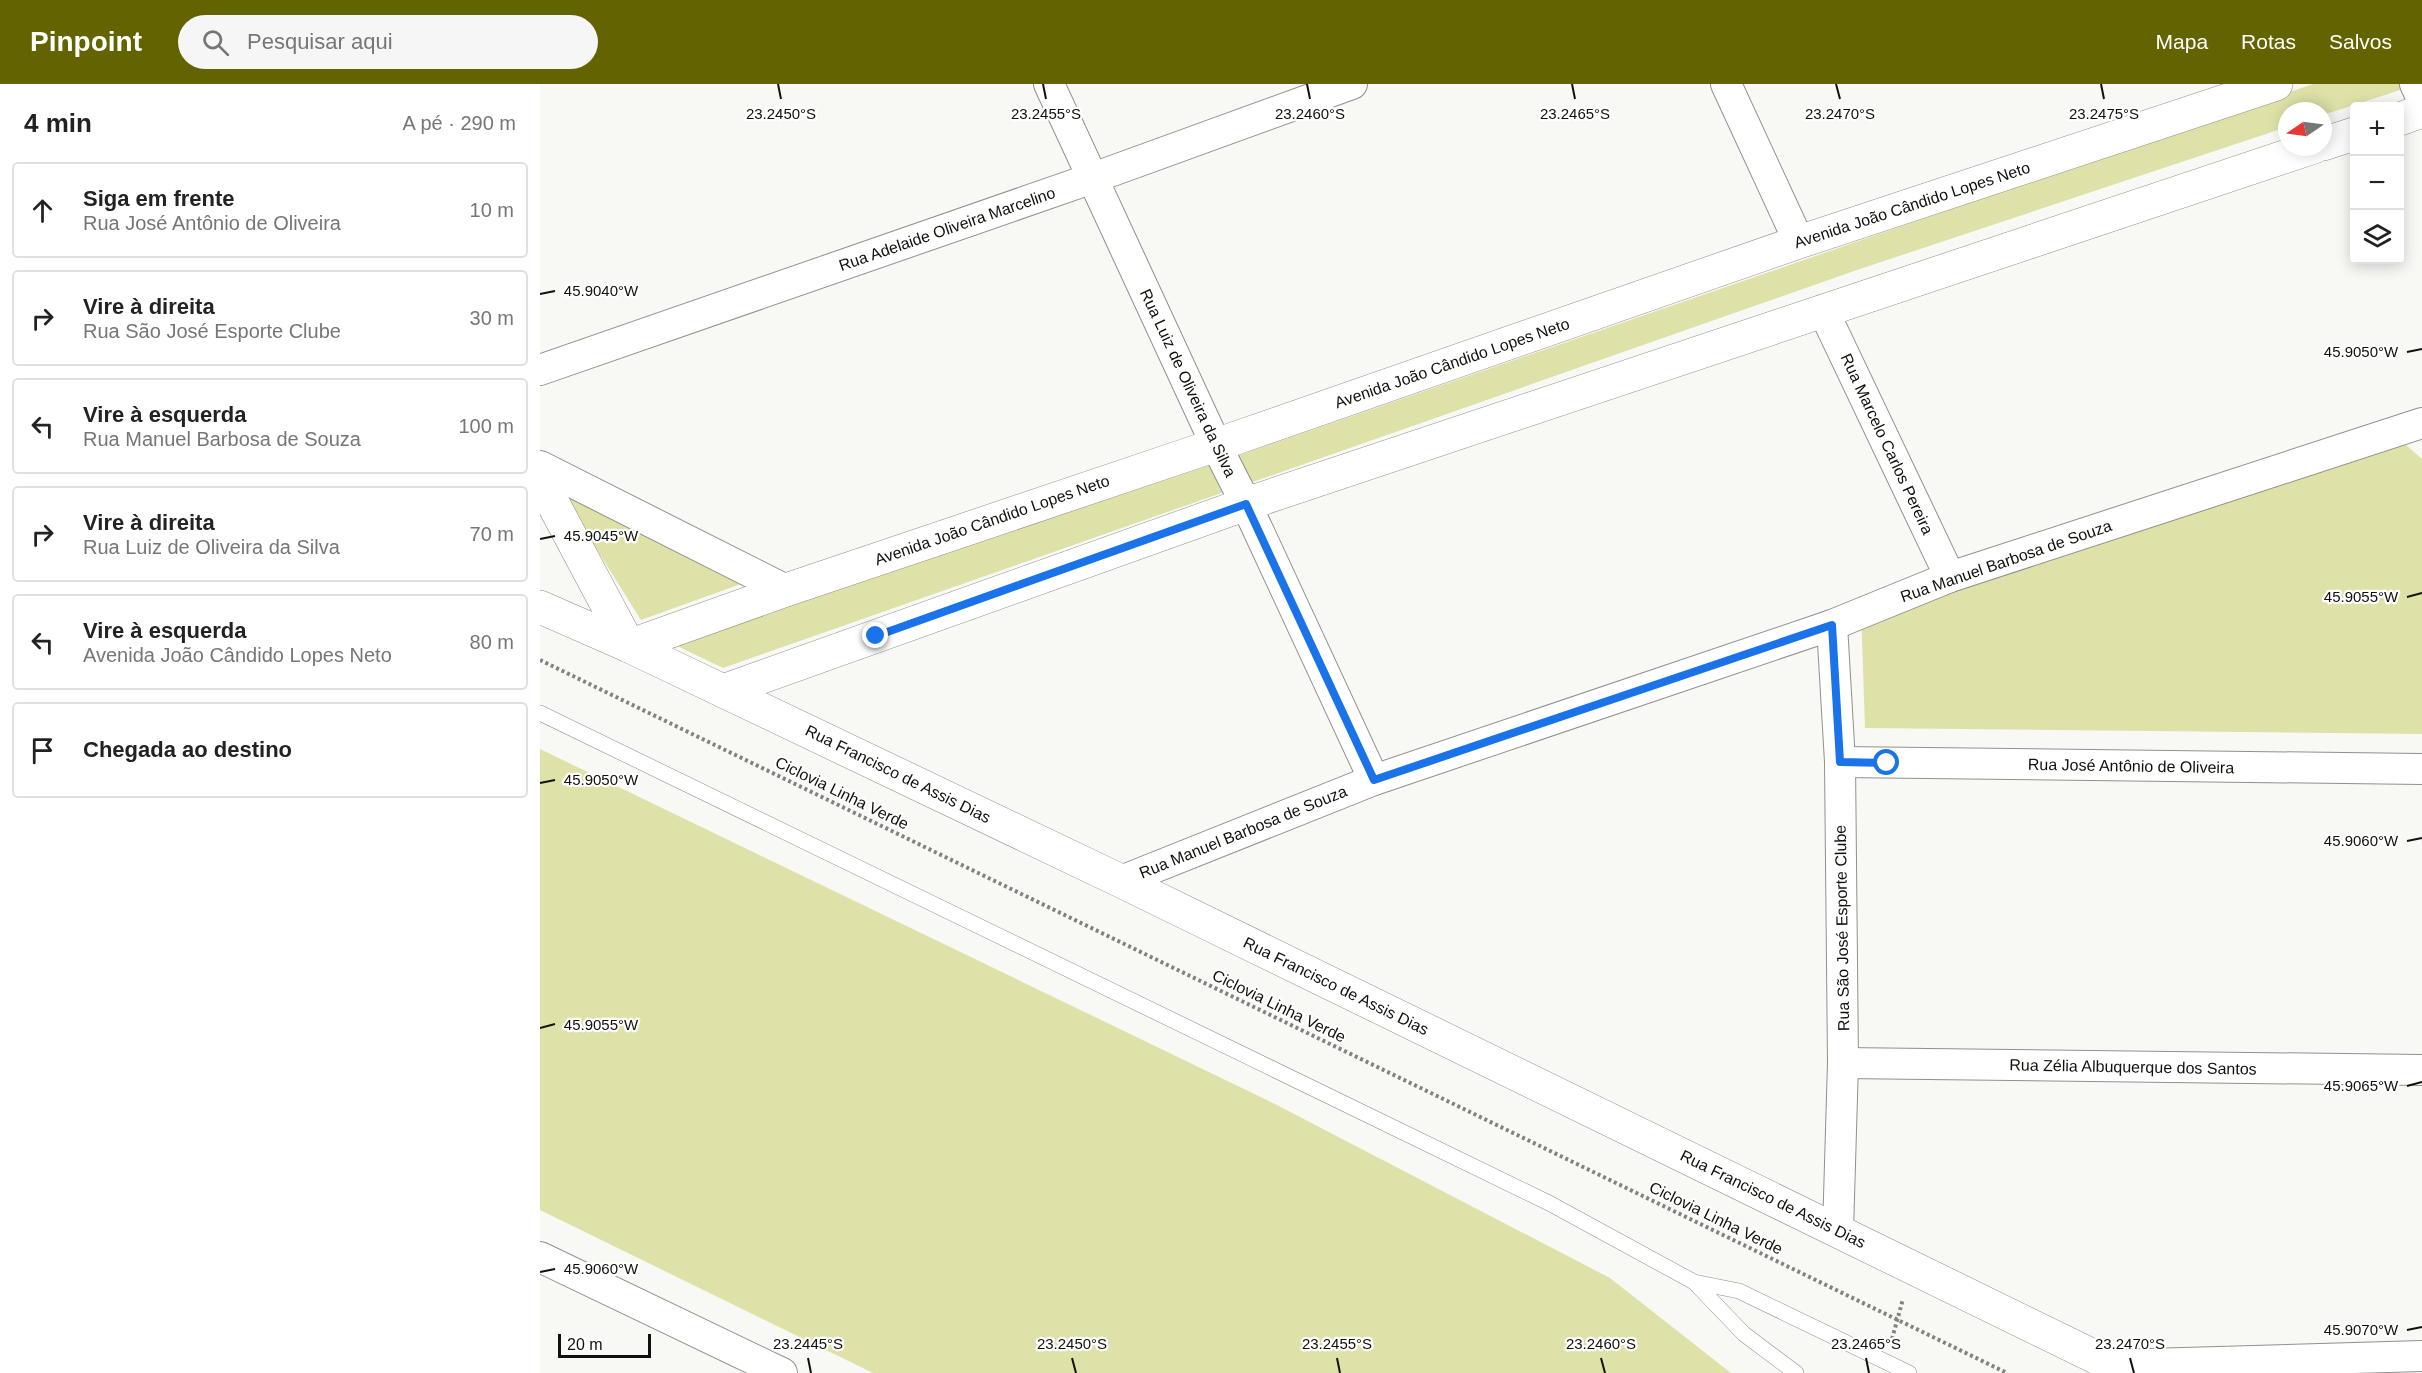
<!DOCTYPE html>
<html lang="pt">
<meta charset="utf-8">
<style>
:root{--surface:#fff;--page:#f6f6f6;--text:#222;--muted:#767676;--line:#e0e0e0;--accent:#636400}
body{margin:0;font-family:Helvetica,sans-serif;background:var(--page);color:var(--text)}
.controls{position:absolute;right:18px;top:18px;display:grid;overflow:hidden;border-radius:6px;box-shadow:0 3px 15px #0003}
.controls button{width:54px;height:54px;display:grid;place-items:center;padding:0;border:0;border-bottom:2px solid var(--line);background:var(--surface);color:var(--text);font:30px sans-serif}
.compass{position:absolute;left:1738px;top:18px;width:54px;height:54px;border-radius:50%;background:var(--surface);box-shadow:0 3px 15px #0003;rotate:257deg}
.scale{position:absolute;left:18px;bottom:15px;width:93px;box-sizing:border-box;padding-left:6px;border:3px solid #10100f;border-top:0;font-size:16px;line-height:21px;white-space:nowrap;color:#10100f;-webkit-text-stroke:4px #fffffe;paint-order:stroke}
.stop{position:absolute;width:18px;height:18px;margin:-14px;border:4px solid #1a73e8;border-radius:50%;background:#fff}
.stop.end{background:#1a73e8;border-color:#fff;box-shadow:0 2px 6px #0008}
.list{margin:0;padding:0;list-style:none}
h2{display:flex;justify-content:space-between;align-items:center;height:78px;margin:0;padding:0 24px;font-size:26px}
h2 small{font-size:20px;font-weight:400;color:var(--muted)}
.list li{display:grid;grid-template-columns:39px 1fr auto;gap:18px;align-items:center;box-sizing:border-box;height:96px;margin:0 12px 12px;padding:0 12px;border:2px solid var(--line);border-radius:6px}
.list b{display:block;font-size:22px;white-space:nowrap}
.list p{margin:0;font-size:20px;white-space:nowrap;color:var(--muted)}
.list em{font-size:20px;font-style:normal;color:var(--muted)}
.icon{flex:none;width:33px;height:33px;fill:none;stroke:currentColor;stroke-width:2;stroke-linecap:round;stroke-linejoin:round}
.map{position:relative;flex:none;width:1882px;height:1289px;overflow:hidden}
header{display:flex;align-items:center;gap:36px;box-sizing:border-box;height:84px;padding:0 30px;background:var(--accent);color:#fff}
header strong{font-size:28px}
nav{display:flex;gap:33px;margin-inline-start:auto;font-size:21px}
.search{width:420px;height:54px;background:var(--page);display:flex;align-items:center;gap:15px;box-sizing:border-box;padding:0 21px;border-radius:33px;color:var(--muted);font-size:22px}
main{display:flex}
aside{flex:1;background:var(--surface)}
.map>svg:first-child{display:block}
.green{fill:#dfe2a8}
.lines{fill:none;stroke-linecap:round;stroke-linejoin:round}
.lane-casing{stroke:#90918d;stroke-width:16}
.street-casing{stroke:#90918d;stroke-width:32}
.secondary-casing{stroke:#90918d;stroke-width:34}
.path{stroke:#828280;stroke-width:4;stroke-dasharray:3 3;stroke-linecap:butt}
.lane{stroke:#fff;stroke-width:15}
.street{stroke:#fff;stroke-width:30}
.secondary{stroke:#fff;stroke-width:33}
.route{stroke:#1a73e8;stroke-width:8}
.ticks{fill:none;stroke:#10100f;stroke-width:2}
.labels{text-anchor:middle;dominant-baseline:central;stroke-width:4.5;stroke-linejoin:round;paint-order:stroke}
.street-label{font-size:16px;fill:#10100f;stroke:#fffffe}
.ticks-label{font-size:15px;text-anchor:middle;fill:#10100f;stroke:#fffffe;stroke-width:4.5;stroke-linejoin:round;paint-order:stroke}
</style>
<header>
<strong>Pinpoint</strong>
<div class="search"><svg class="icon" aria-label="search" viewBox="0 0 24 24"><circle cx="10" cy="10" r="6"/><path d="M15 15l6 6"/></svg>Pesquisar aqui</div>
<nav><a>Mapa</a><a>Rotas</a><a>Salvos</a></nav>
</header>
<main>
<aside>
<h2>4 min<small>A pé · 290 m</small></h2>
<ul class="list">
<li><svg class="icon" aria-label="ahead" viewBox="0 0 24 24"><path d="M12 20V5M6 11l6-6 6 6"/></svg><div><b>Siga em frente</b><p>Rua José Antônio de Oliveira</p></div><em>10 m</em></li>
<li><svg class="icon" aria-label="right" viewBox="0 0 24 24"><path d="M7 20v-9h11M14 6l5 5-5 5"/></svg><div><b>Vire à direita</b><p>Rua São José Esporte Clube</p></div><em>30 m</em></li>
<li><svg class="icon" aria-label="left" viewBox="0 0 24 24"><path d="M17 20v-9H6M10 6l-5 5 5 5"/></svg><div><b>Vire à esquerda</b><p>Rua Manuel Barbosa de Souza</p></div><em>100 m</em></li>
<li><svg class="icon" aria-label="right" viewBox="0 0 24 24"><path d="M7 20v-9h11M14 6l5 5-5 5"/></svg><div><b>Vire à direita</b><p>Rua Luiz de Oliveira da Silva</p></div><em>70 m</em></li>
<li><svg class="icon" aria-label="left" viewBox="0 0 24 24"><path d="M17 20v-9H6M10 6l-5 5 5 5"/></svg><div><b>Vire à esquerda</b><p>Avenida João Cândido Lopes Neto</p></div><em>80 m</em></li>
<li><svg class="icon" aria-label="arrive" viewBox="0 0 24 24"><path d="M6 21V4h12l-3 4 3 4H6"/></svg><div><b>Chegada ao destino</b></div></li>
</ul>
</aside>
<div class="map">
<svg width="1882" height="1289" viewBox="0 0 1882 1289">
<rect width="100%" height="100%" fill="#f8f9f5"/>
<g class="green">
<polygon points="1773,0 1879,0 1783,31 1783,27 1747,27 1747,43 1317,186 183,584 131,559 691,374"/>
<polygon points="1865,360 1882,375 1882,650 1325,644 1321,527"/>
<polygon points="12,394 201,500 101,536"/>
<polygon points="0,665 733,1019 1070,1194 1191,1289 333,1289 0,1126"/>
</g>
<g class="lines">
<defs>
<g id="lane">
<polyline points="0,629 1009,1119 1154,1198 1199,1207 1369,1289"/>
<polyline points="1154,1198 1204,1250 1256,1289"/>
</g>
<g id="street">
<polyline points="509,0 676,361 706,420 834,696"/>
<polyline points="1186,0 1259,158"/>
<polyline points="1875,0 1882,15"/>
<polyline points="1283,226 1410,493"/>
<polyline points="0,286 553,94 812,0"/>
<polyline points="0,382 246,506"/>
<polyline points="1292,541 1300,678 1303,979 1298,1147"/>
<polyline points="1300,678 1882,685"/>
<polyline points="581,797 834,696 1292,541 1410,493 1882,339"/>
<polyline points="1303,979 1882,986"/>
<polyline points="0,1173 242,1289"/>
<polyline points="1573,1281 1882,1272"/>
</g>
<g id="secondary">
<polyline points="1860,35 1882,27"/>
<polyline points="1783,60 1814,50"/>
<polyline points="0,395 89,562"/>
<polyline points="0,523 89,562 581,797 1588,1289"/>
<polyline points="89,562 246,506 676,361 1259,158 1736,0"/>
<polyline points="183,607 706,420 1774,63"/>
</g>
</defs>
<use href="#lane" class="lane-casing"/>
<use href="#street" class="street-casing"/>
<use href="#secondary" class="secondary-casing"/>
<g class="path">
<polyline points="0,576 1467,1289"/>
<polyline points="1352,1255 1363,1215"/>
</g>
<use href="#lane" class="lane"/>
<use href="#street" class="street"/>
<use href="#secondary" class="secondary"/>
</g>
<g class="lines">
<polyline class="route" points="336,552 706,420 834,696 1292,541 1300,678 1347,679"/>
</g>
<path class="ticks" d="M238 0 241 15M503 0 506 15M767 0 770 15M1032 0 1035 15M1296 0 1300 15M1561 0 1564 15M0 210 15 207M1867 268 1882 265M0 455 15 452M1867 513 1882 509M0 699 15 696M1867 757 1882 754M0 944 15 940M1867 1002 1882 998M0 1188 15 1185M1867 1246 1882 1243M268 1274 271 1289M532 1274 536 1289M797 1274 800 1289M1061 1274 1065 1289M1326 1274 1329 1289M1590 1274 1594 1289"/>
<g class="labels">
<g class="street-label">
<text transform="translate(1372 121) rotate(-18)">Avenida João Cândido Lopes Neto</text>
<text transform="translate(407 145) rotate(-19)">Rua Adelaide Oliveira Marcelino</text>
<text transform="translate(912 279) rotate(-19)">Avenida João Cândido Lopes Neto</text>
<text transform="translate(648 299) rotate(65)">Rua Luiz de Oliveira da Silva</text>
<text transform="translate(1347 360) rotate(65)">Rua Marcelo Carlos Pereira</text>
<text transform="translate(452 436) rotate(-19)">Avenida João Cândido Lopes Neto</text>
<text transform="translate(1466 477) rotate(-19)">Rua Manuel Barbosa de Souza</text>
<text transform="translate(1591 682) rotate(1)">Rua José Antônio de Oliveira</text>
<text transform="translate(358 690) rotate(26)">Rua Francisco de Assis Dias</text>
<text transform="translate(302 709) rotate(26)">Ciclovia Linha Verde</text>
<text transform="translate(703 748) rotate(-22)">Rua Manuel Barbosa de Souza</text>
<text transform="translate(1302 844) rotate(-91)">Rua São José Esporte Clube</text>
<text transform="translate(796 902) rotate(26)">Rua Francisco de Assis Dias</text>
<text transform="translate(739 922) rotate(26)">Ciclovia Linha Verde</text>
<text transform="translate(1593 983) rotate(1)">Rua Zélia Albuquerque dos Santos</text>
<text transform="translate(1233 1115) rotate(26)">Rua Francisco de Assis Dias</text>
<text transform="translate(1176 1134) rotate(26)">Ciclovia Linha Verde</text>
</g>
</g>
<g class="ticks-label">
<text x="241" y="35">23.2450°S</text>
<text x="506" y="35">23.2455°S</text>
<text x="770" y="35">23.2460°S</text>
<text x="1035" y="35">23.2465°S</text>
<text x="1300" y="35">23.2470°S</text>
<text x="1564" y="35">23.2475°S</text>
<text x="61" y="212">45.9040°W</text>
<text x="1821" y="273">45.9050°W</text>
<text x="61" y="457">45.9045°W</text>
<text x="1821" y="518">45.9055°W</text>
<text x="61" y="701">45.9050°W</text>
<text x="1821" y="762">45.9060°W</text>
<text x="61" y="946">45.9055°W</text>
<text x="1821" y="1007">45.9065°W</text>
<text x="61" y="1190">45.9060°W</text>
<text x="1821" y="1251">45.9070°W</text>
<text x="268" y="1265">23.2445°S</text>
<text x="532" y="1265">23.2450°S</text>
<text x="797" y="1265">23.2455°S</text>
<text x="1061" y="1265">23.2460°S</text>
<text x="1326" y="1265">23.2465°S</text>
<text x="1590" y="1265">23.2470°S</text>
</g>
</svg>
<div class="controls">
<button>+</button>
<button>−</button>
<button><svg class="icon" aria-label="layers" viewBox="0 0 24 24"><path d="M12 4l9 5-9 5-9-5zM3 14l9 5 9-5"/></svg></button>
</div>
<svg class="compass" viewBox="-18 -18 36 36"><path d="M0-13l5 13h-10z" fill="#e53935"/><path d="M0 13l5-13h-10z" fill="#767676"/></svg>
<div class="scale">20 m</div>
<div class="stop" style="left:1347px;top:679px"></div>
<div class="stop end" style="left:336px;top:552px"></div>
</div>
</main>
